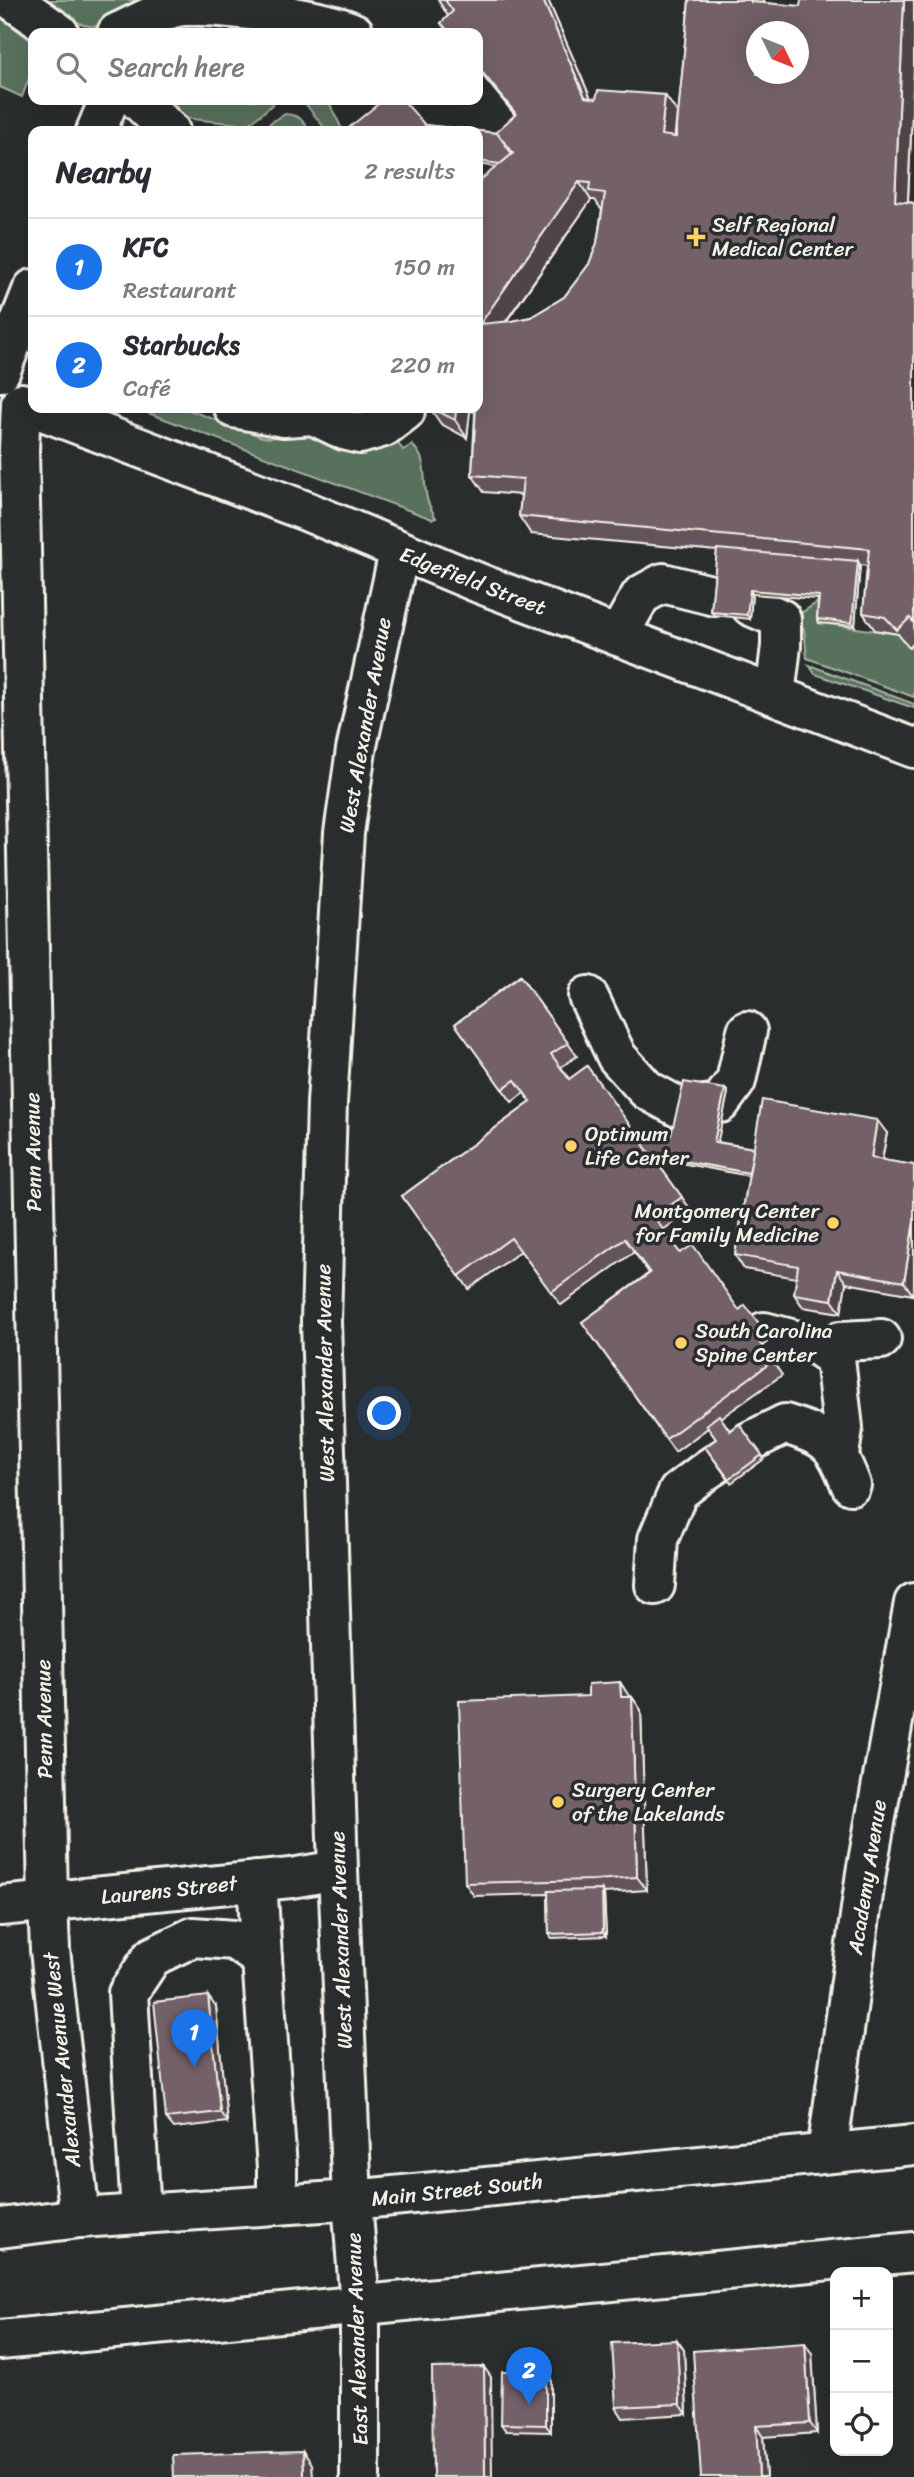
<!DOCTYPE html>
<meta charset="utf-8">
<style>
:root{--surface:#fff;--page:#f2f2f3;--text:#2b2b33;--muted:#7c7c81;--line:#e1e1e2;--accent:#1a73e8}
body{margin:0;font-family:Sriracha,sans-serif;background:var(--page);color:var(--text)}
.controls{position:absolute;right:21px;bottom:21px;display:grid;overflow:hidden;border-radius:14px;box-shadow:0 7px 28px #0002}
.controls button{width:63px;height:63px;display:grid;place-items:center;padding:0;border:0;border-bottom:2px solid var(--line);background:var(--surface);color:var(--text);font:35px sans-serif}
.compass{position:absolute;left:746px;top:21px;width:63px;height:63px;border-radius:50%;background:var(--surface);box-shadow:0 7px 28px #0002;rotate:133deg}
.you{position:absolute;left:385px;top:1414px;width:24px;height:24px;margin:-18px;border:5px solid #fff;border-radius:50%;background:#1a73e8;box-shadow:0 0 0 10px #1a73e833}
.badge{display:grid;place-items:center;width:46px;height:46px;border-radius:50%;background:var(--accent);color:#fff;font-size:23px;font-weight:700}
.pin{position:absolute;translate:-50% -58px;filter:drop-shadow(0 2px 4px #0008)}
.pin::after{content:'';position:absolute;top:37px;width:24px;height:21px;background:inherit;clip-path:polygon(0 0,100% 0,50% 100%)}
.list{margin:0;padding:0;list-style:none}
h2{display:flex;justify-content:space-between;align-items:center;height:91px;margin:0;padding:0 28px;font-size:30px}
h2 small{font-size:23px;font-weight:400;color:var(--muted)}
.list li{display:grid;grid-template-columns:46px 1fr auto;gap:21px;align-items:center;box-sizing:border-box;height:98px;padding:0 28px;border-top:2px solid var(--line)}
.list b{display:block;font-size:26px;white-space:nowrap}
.list p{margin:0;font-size:23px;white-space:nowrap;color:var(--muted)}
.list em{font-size:23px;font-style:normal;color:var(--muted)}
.icon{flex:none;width:38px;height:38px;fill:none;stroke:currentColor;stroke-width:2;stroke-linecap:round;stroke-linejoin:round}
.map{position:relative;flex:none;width:914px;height:2477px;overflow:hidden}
.search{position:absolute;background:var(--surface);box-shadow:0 7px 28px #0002;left:28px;top:28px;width:455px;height:77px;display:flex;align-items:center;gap:18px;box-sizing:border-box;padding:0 24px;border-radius:14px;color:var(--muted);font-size:26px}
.panel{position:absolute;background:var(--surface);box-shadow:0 7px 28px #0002;left:28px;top:126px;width:455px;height:287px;border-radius:14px}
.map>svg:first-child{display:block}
.green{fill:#59715d;stroke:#a6b1a2;stroke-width:2}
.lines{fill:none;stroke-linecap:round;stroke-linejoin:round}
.minor-casing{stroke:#f4f1e8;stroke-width:44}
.major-casing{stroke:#f4f1e8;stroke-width:44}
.minor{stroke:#2a2d2e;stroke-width:38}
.major{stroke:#2a2d2e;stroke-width:38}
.wall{fill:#63535a;stroke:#f4f1e8;stroke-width:2;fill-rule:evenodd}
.shaded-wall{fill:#50444a;stroke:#f4f1e8;stroke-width:2}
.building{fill:#736169;stroke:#f4f1e8;stroke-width:2;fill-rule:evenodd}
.poi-dot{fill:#ffd166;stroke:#2a2d2e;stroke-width:2.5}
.labels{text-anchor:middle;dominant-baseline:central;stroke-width:7;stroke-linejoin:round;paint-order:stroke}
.poi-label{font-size:21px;fill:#f4f1e8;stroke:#2a2d2e;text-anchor:start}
.street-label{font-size:21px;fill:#f4f1e8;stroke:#2a2d2e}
</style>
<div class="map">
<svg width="914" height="2477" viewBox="0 0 914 2477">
<rect width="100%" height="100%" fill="#2a2d2e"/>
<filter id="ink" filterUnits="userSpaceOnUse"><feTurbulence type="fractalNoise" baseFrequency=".0143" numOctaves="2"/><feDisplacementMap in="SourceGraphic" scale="14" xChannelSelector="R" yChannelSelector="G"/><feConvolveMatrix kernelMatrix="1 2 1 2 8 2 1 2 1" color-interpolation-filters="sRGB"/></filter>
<g filter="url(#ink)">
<g class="green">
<path d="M46 0H162C144 8 108 30 89 26 73 23 59 9 46 0Z"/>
<polygon points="0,17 33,42 33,68 22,97 0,87"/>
<polygon points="172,100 328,100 343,131 327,131 304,102 278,100 248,125 183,118"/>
<path d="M285 114C297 115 305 119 308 131H267L270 123Z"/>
<path d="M135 408H184L262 437C278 440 294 433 310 435 321 437 330 444 340 449 359 457 380 451 397 442L403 450 412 445C429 460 422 478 427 498 428 505 433 512 436 518L432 519Z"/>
<polygon points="821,600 820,623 898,634 909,647 914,643 914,697 807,658 804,629 795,617"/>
<polygon points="809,665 914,704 914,708 815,674"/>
</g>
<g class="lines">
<defs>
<g id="minor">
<polyline points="12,0 59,33"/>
<path d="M117 33C133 26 161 10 177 7 208 1 326 19 354 33"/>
<polyline points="138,100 170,131"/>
<polyline points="96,131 109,100"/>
<polyline points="0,372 33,289"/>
<polyline points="21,403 19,450 48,1902 50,1950 80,2218"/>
<polyline points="35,408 306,511 481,584 914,748"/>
<polyline points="234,408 284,417 313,415 344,430 360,434 384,427 405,411 405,408"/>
<polyline points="751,606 781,619 781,646 775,695"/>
<polyline points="618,636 641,595 663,583 715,596"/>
<polyline points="588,996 617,1057 647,1090 680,1108 720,1103 736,1081 747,1031"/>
<polyline points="764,1332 818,1346 835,1358 843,1428 839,1455"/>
<polyline points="829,1353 841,1341 881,1339"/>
<path d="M655 1585 658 1539 678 1492 708 1469 751 1441 785 1424C829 1438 834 1442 851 1485"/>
<polyline points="257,1881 262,1959"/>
<polyline points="0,1906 291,1878 338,1870"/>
<polyline points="827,2153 866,1873 914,1603"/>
<polyline points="141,2214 128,1993 152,1957 193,1937 234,1940 262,1959 277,2168 277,2205"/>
<polyline points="0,2340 914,2252"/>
<polyline points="360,2477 360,2306 352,2200 338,1870 321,1322 327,1103 344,833 356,750 399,552"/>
</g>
<polyline id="major" points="0,2228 80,2218 352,2200 914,2145"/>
</defs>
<use href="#minor" class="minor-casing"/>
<use href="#major" class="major-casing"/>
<use href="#minor" class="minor"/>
<use href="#major" class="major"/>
</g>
<g class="wall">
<path d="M438 0H548L590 98 677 112 675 136 676 137 689 0H763L764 3 800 6 914 0V68L908 202 914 203V643L909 648 898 634 875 630 863 613 867 566 860 565 855 626 819 623 817 619 818 599 752 594 750 619 714 615 711 612 717 551 531 534 519 516 521 495 484 492 472 475 475 412 470 411 467 438 441 424 430 408H478L496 167 478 164V131L425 125 497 133 515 115 478 70V33H448L441 23 448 16ZM591 200H595L601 209H602L597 243 589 264 564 297 531 317 506 322Z"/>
<polygon points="520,976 577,1056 561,1067 569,1079 633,1130 671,1135 725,1089 728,1092 717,1142 754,1148 887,1133 882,1160 914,1165 914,1288 913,1295 846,1283 841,1313 803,1307 794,1294 797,1278 744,1269 735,1255 749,1176 654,1158 691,1210 663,1230 680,1253 739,1310 761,1326 770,1340 762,1346 782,1375 721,1418 730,1431 739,1424 764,1459 731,1483 705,1447 716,1439 708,1428 675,1452 582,1322 649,1273 634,1252 561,1305 521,1251 469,1289 402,1196 531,1102 524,1093 512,1102 455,1024"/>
<polygon points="620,1682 629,1697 632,1697 641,1710 647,1890 604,1893 606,1936 552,1938 549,1934 548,1894 474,1896 465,1883 588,1696"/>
<polygon points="216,2007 227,2122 174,2128 166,2118"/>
<polygon points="677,2340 684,2350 687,2414 623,2418 616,2407"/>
<polygon points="812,2354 817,2433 763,2437 766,2477 701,2477"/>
<polygon points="551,2379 551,2432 506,2431 501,2424"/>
</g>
<g class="shaded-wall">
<polygon points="543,0 548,0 598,115 585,97"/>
<polygon points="751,0 763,0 764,2 763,19 751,2"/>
<polygon points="904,0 914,0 914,68 907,219 895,201"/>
<polygon points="665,95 677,112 673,153 661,135"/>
<polygon points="579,182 591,200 492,341 480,324"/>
<polygon points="456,408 467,408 470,411 467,438 455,420"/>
<polygon points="858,561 860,565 855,626 852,623"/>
<polygon points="750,590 752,594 750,619 747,615"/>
<polygon points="725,1089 728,1092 717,1145 714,1142"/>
<polygon points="877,1120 887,1133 880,1171 871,1158"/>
<polygon points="914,1221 914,1288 913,1295 904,1282"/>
<polygon points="837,1270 846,1283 841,1313 832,1300"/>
<polygon points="620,1682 629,1696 630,1710 621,1697"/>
<polygon points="632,1697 641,1710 647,1890 637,1877"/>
<polygon points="602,1890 604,1893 606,1936 603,1932"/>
<polygon points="208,1996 216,2007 227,2122 220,2112"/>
<polygon points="677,2340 684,2350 687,2414 680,2404"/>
<polygon points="805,2343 812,2354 817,2433 810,2423"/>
<polygon points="484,2367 491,2377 492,2477 485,2477"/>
<polygon points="546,2372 551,2379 551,2432 546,2425"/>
<polygon points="756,2426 763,2437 766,2477 759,2477"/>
<polygon points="303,2451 312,2464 313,2477 304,2477"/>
</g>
<g class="building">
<path d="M445 0H543L585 97 596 99 598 90 665 95 661 135 676 137 689 0H751V2L800 6 801 0H904L895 201 914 203V623L910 618 897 630 885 617 863 613 869 549 519 516 523 479 472 475 476 408H478V182L513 153 496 132 516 114 478 67V33H450L441 23 453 11ZM757 32H799V74H757ZM579 182 590 183 589 191 605 193 597 243 589 264 564 297 531 317 512 321 480 324Z"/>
<polygon points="383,100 403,100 425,125 497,133 512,154 500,164 478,161 478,131 345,131"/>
<polygon points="431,408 456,408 455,420"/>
<polygon points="717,549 858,561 852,623 817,619 819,596 750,590 747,615 711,612"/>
<polygon points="520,976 568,1043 551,1054 569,1079 587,1066 682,1197 654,1217 680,1253 693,1245 739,1310 745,1305 761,1326 752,1333 773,1361 666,1439 582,1322 650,1273 625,1239 551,1292 511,1238 459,1276 402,1196 531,1102 515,1080 502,1089 455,1024"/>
<polygon points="684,1082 725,1089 714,1142 754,1148 749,1173 651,1155 633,1130 671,1135"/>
<polygon points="762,1100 877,1120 871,1158 914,1165 914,1221 904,1282 837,1270 832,1300 794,1294 798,1266 735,1255"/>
<polygon points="719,1415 730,1431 739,1424 762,1455 729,1479 705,1447 716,1439 706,1425"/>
<polygon points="620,1682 621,1697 632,1697 637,1877 595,1880 465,1883 459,1701 588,1696 588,1684"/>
<polygon points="602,1890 603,1932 549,1934 548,1891"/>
<polygon points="208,1996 220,2112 166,2118 154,2002"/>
<polygon points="677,2340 680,2404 616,2407 612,2343"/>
<polygon points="805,2343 810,2423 756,2426 759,2477 701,2477 693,2351"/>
<polygon points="484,2367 485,2477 433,2477 432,2368"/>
<polygon points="502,2372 546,2372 546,2425 501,2424"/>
<polygon points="303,2451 304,2477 174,2477 173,2455"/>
</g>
</g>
<g class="poi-dot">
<path d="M692.5 226.5h7v7h7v7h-7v7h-7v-7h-7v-7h7z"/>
<circle cx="571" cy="1146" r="7"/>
<circle cx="833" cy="1223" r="7"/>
<circle cx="681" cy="1343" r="7"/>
<circle cx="558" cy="1802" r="7"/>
</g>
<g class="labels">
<g class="poi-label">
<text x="712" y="225">Self Regional<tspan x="712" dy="24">Medical Center</tspan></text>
<text x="585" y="1134">Optimum<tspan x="585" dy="24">Life Center</tspan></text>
<text x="819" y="1211" text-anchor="end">Montgomery Center<tspan x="819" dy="24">for Family Medicine</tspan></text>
<text x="695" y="1331">South Carolina<tspan x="695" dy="24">Spine Center</tspan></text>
<text x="572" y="1790">Surgery Center<tspan x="572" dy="24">of the Lakelands</tspan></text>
</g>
<g class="street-label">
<text transform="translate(473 581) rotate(21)">Edgefield Street</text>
<text transform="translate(365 725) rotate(-80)">West Alexander Avenue</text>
<text transform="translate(33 1152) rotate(-91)">Penn Avenue</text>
<text transform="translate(325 1373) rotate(-91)">West Alexander Avenue</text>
<text transform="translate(44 1719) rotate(-91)">Penn Avenue</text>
<text transform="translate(867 1877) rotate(-81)">Academy Avenue</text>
<text transform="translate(169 1890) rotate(-6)">Laurens Street</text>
<text transform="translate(341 1940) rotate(-92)">West Alexander Avenue</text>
<text transform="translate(62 2060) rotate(-96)">Alexander Avenue West</text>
<text transform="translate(457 2190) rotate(-6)">Main Street South</text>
<text transform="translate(357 2339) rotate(-92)">East Alexander Avenue</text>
</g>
</g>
</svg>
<div class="controls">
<button>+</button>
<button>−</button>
<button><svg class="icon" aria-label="locate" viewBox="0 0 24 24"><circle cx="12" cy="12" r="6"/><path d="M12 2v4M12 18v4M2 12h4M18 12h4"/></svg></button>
</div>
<svg class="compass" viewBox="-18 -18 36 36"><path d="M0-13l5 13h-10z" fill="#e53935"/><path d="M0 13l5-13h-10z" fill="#7c7c81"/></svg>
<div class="you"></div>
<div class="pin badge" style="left:194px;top:2067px">1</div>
<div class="pin badge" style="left:529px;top:2405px">2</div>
<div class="search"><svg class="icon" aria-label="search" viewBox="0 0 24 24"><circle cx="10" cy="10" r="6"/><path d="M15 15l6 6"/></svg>Search here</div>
<section class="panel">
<h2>Nearby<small>2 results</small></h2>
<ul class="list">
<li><span class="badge">1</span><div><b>KFC</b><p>Restaurant</p></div><em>150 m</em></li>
<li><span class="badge">2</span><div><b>Starbucks</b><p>Café</p></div><em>220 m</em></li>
</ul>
</section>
</div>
